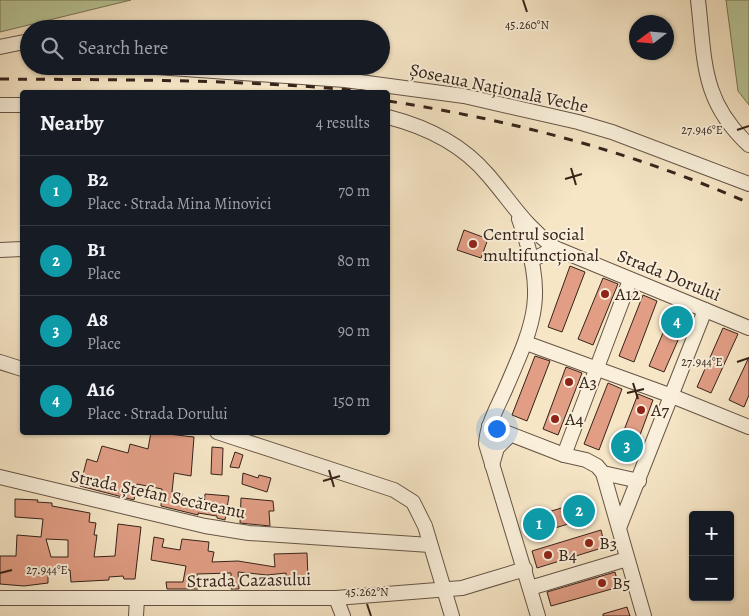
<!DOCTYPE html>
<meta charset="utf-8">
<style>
:root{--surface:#171b24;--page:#242831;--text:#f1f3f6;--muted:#9ea1a6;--line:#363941;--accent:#0b8043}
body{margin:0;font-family:Alegreya,serif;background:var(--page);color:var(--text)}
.controls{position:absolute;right:15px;bottom:15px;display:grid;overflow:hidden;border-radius:5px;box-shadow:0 1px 4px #0004}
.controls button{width:45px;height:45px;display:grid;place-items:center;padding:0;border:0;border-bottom:1px solid var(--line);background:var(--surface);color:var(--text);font:25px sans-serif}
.compass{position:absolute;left:629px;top:15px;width:45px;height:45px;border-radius:50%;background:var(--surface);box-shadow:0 1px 4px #0004;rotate:254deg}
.you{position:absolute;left:496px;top:428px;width:18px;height:18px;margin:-12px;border:4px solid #fff;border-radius:50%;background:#1a73e8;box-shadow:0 0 0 8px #1a73e833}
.badge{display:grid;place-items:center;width:32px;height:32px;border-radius:50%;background:var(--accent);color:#fff;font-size:16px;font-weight:700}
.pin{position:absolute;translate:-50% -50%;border:2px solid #fff;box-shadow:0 1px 5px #0006}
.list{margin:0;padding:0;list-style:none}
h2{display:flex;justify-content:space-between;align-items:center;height:65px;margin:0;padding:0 20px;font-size:21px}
h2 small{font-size:16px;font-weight:400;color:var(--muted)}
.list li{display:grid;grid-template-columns:32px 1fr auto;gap:15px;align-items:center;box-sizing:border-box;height:70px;padding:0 20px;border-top:1px solid var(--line)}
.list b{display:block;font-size:19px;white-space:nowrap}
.list p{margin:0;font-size:16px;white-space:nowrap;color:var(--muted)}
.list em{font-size:16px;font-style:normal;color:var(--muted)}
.icon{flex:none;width:28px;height:28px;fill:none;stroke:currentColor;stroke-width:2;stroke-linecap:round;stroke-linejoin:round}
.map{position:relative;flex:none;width:749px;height:616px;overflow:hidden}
.search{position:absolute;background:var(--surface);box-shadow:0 1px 4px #0004;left:20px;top:20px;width:370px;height:55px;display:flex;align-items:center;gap:12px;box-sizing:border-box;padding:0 18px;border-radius:28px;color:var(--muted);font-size:19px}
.panel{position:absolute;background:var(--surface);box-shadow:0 1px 4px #0004;left:20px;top:90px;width:370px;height:345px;border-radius:5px}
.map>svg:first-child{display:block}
.green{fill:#b9c697;stroke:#787458}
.building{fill:#e19e85;stroke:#36231a;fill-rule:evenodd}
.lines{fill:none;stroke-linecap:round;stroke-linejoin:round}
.minor-casing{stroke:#665445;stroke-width:16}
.minor{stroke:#f9efda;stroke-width:14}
.rail{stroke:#36231a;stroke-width:3;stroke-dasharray:9 9;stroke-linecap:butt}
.ticks{fill:none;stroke:#36231a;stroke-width:2}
.poi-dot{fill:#8f2418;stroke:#f9efda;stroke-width:2}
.labels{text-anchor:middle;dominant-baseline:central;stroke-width:4;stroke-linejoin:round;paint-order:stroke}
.street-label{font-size:18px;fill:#36231a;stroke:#f9efda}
.poi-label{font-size:18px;fill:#36231a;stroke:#f9efda;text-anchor:start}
.ticks-label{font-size:12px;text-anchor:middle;fill:#36231a;stroke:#f9efda;stroke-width:4;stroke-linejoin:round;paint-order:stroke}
</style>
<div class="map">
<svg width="749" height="616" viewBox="0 0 749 616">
<rect width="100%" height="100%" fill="#f6e6c6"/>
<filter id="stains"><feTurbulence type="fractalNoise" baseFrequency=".004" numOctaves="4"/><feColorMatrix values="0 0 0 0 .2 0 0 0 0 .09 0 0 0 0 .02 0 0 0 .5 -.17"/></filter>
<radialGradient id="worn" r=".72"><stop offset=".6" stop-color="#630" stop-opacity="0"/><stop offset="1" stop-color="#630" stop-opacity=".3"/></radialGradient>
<g class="green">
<polygon points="0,0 131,0 0,32"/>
<polygon points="726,0 749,0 749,105 738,91"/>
</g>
<g class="building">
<polygon points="107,66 116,66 116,73 107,74"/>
<polygon points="464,230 488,239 481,258 457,250"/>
<polygon points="570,266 585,272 562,332 548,327"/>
<polygon points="603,278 618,284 593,345 578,339"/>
<polygon points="643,295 657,301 634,362 619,356"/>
<polygon points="674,307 690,313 664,372 649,366"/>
<polygon points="723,328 738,334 711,393 697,387"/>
<polygon points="535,356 550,361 527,421 512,415"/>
<polygon points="749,357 749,395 744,407 729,400"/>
<polygon points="566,367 582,373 558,435 543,429"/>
<polygon points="608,383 622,389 599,450 584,444"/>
<polygon points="638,394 653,400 630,462 614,456"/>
<polygon points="151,432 194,437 191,476 174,473 172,492 182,493 181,501 204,505 205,494 229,496 225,520 217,518 217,516 198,513 198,515 161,506 162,489 137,484 134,500 80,486 87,459 97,462 102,446 128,453 130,444 148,449"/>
<polygon points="212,447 223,448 222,475 211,474"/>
<polygon points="235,452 243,455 239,468 230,467"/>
<polygon points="243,473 258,478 259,475 271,478 267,492 242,484"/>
<polygon points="241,498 273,501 274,511 269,511 270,526 240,523"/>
<path d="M15 499 38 500 37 502 52 503V506L90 513 89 522 96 523 94 535H97L94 557 115 556 118 524 141 527 135 579H124L123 576 109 577V580L71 582 70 570H48V583L24 586 0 584V556H16L17 535 41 537 43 519 15 517ZM46 539 68 540V557H51Z"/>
<polygon points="591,499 596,515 527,537 522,520"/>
<polygon points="601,530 605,547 537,568 532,551"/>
<polygon points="154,537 164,539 162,547 180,550 182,539 209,542 208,551 214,552 212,562 238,561 275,567 274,554 307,553 308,578 286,576 286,573 267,575 238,572 239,589 231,589 231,573 197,574 198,589 167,589 166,582 183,582 186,566 151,560"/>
<polygon points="615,572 619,587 551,606 547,592"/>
<polygon points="627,607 630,616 603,616 603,614"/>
</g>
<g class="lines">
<defs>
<g id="minor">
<path d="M698 0C705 60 701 101 749 145"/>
<polyline points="0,47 29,41"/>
<polyline points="142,66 345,80 464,96 578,122 612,132 749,184"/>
<polyline points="0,105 22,105"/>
<path d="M388 117C427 127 462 144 488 175 513 204 524 225 555 248L749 328"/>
<path d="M519 219C547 296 536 319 505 390 497 408 487 425 486 444L538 616"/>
<polyline points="0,250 22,249"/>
<polyline points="532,260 555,248"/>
<polyline points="526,343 672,396 749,427"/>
<polyline points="0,362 22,369"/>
<polyline points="489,426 564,455 586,460 597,466 603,473 639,481"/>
<polyline points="217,432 394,490 413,502 425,526 452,616"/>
<polyline points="564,455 630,280"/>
<polyline points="492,465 497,448 510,435"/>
<polyline points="603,473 644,616"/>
<polyline points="0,477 205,526 249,533 430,545"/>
<polyline points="619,528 705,310"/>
<polyline points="530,588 627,559"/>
<polyline points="0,598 336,598 462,588 525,569"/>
<polyline points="336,598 343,616"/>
<polyline points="136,616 137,599"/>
</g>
</defs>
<use href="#minor" class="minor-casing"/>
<use href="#minor" class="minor"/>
<g class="rail">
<path d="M0 79C124 80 247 79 371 92"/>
<path d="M388 101C512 120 633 152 749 203"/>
</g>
</g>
<path class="ticks" d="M523 0 527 12M737 130 749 126M571 168 576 185M565 179 582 174M737 362 749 358M633 383 638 399M627 393 644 389M329 470 334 487M323 481 340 476M0 573 12 570M367 604 371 616"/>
<g class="poi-dot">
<circle cx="473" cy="244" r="5"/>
<circle cx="605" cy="294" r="5"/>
<circle cx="569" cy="382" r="5"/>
<circle cx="641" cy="410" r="5"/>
<circle cx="555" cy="419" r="5"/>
<circle cx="589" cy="543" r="5"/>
<circle cx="548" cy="555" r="5"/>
<circle cx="602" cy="583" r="5"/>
</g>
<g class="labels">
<g class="street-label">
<text transform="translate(499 88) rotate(12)">Șoseaua Națională Veche</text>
<text transform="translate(669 275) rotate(22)">Strada Dorului</text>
<text transform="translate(158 494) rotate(12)">Strada Ștefan Secăreanu</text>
<text transform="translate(249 580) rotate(-1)">Strada Cazasului</text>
</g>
<g class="poi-label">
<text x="483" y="234">Centrul social<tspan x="483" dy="21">multifuncțional</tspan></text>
<text x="615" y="294">A12</text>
<text x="579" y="382">A3</text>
<text x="651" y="410">A7</text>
<text x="565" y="419">A4</text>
<text x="599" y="543">B3</text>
<text x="558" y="555">B4</text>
<text x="612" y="583">B5</text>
</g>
</g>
<g class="ticks-label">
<text x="527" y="29">45.260°N</text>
<text x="702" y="134">27.946°E</text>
<text x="702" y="366">27.944°E</text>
<text x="47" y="574">27.944°E</text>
<text x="367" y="596">45.262°N</text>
</g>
<rect width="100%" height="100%" filter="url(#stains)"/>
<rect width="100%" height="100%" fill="url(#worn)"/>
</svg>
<div class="controls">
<button>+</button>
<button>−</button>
</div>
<svg class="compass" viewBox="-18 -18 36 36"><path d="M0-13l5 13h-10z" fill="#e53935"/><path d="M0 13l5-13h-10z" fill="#9ea1a6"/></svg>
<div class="you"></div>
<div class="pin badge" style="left:539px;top:524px;background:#0f9aa8">1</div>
<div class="pin badge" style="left:579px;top:511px;background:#0f9aa8">2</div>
<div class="pin badge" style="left:627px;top:446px;background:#0f9aa8">3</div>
<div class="pin badge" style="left:677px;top:322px;background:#0f9aa8">4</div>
<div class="search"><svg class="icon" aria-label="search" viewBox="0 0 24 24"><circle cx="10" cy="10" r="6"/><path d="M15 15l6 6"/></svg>Search here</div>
<section class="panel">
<h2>Nearby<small>4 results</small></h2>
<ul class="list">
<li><span class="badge" style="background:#0f9aa8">1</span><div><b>B2</b><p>Place · Strada Mina Minovici</p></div><em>70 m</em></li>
<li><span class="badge" style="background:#0f9aa8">2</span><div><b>B1</b><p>Place</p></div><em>80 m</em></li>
<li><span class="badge" style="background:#0f9aa8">3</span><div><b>A8</b><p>Place</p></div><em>90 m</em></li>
<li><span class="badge" style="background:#0f9aa8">4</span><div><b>A16</b><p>Place · Strada Dorului</p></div><em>150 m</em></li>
</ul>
</section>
</div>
